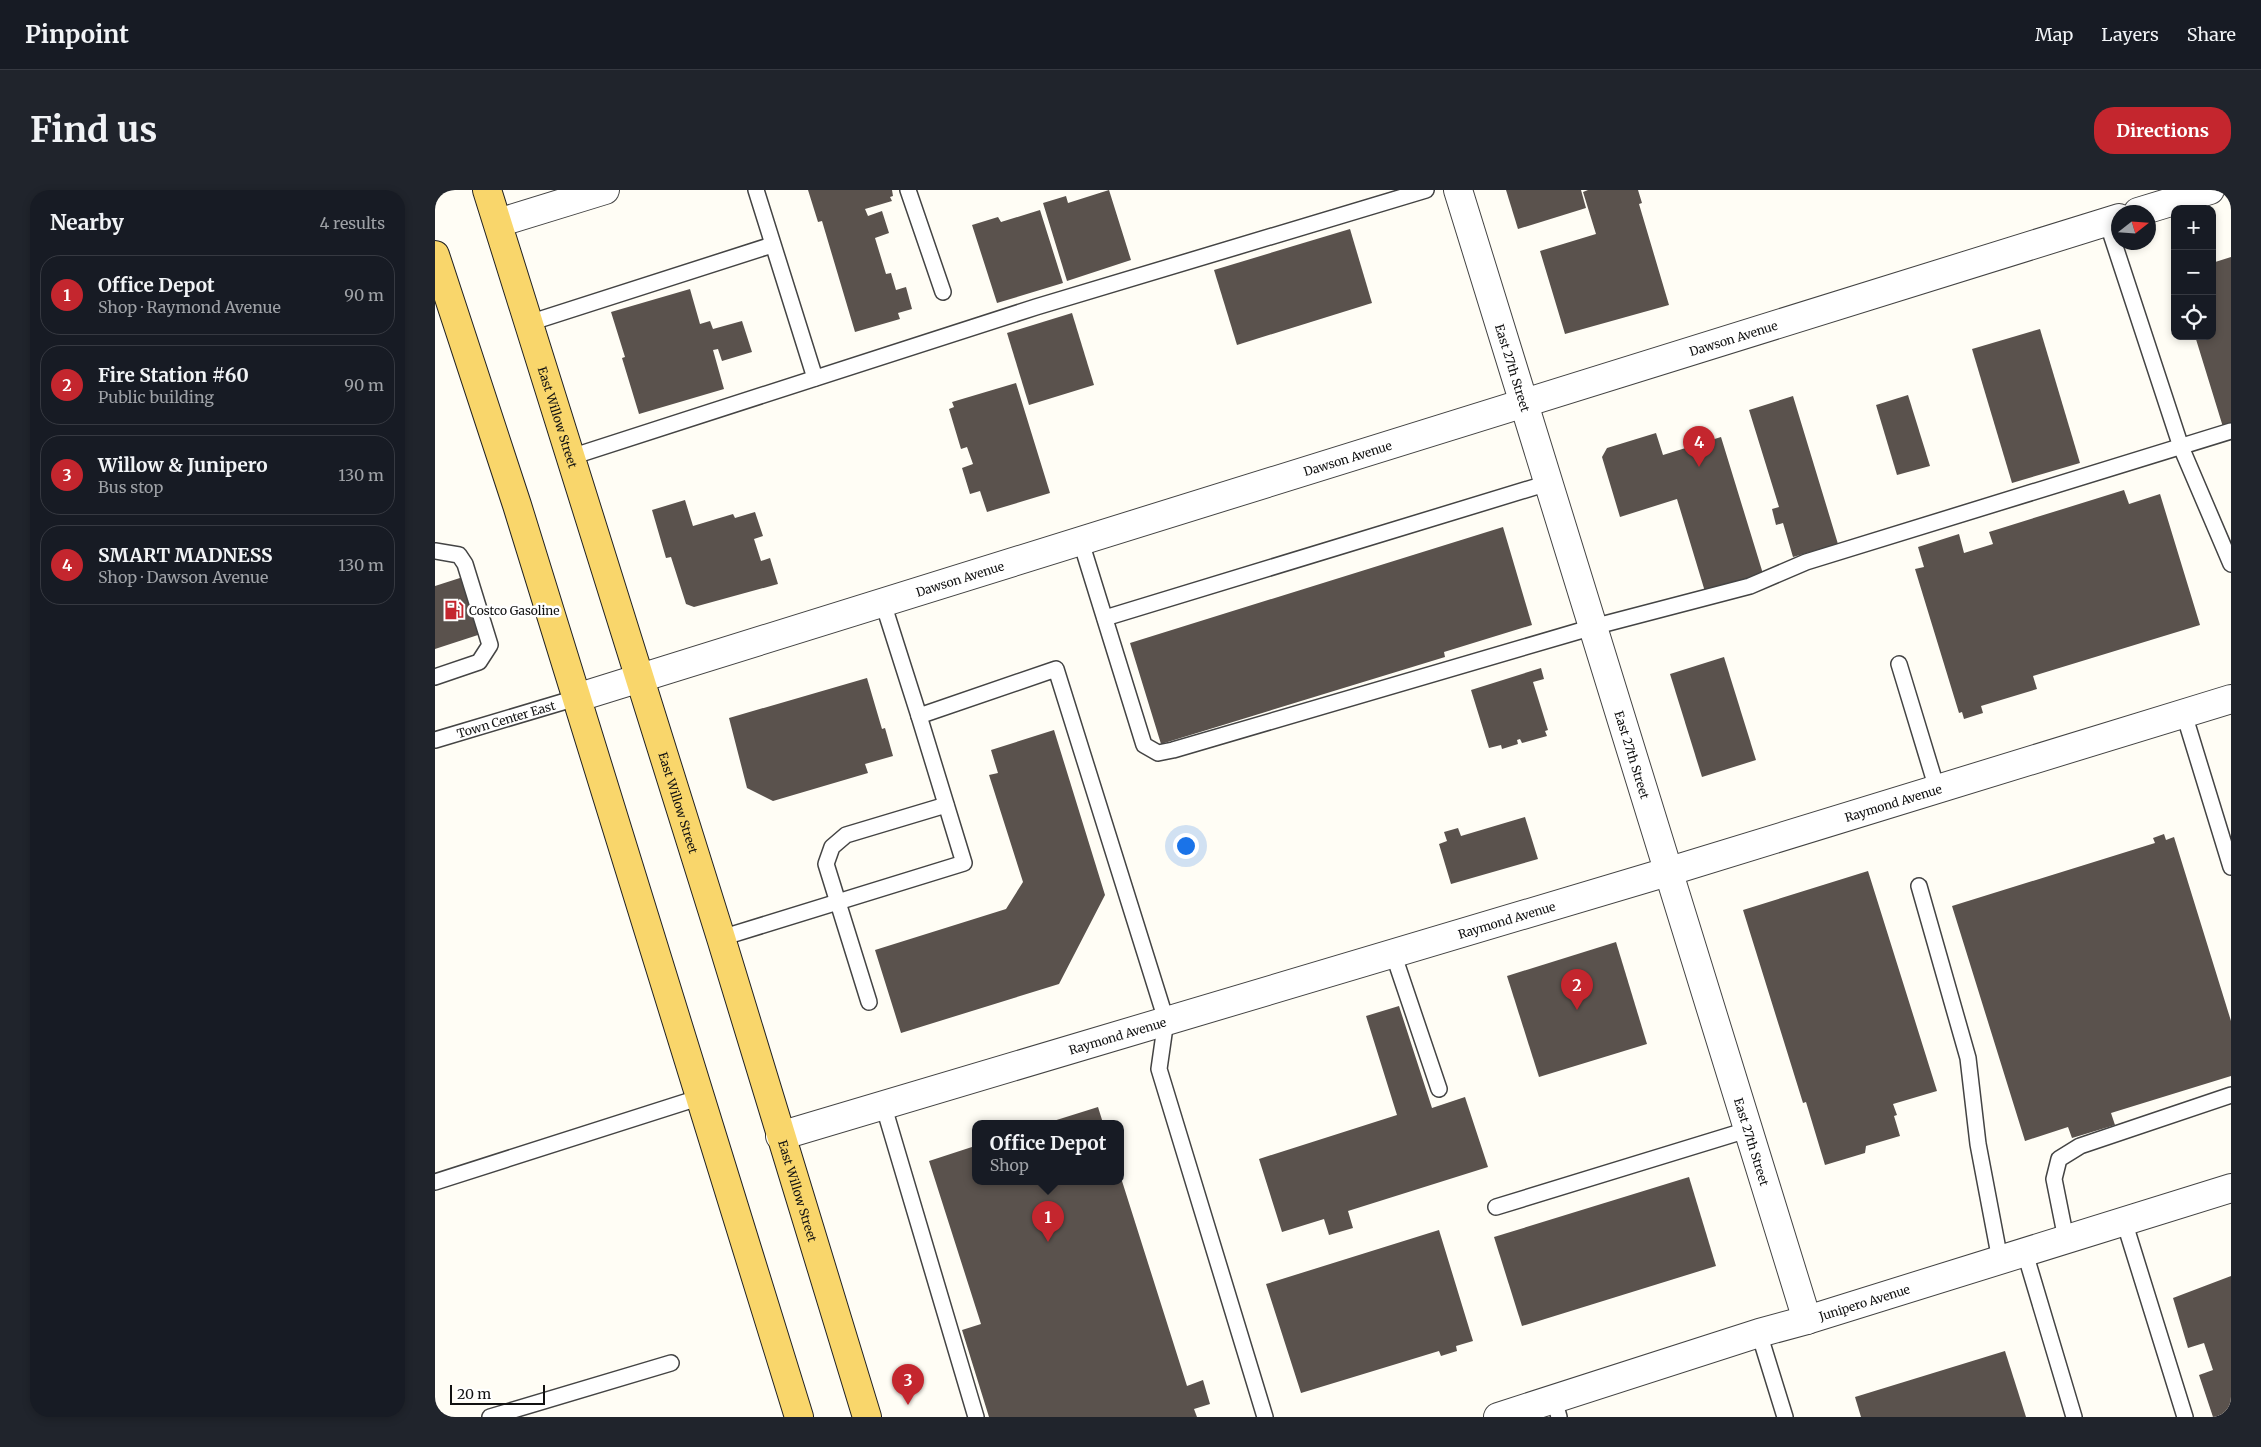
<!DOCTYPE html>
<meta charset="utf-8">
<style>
:root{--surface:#171b24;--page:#20242c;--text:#f1f3f6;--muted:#9ea1a6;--line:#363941;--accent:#c4262e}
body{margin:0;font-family:Merriweather,serif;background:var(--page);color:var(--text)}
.controls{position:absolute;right:15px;top:15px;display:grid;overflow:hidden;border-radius:10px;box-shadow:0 2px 8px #0003}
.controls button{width:45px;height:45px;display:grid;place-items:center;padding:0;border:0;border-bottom:1px solid var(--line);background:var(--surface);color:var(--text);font:25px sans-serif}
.compass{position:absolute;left:1676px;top:15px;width:45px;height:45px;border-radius:50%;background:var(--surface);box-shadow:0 2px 8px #0003;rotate:73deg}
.scale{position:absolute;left:15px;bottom:12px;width:95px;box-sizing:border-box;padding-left:5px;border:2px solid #111;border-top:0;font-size:14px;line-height:18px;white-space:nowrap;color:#111;-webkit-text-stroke:4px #fff;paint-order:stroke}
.you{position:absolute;left:750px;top:655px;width:18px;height:18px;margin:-12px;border:4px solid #fff;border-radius:50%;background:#1a73e8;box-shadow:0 0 0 8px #1a73e833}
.badge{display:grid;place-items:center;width:32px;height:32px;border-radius:50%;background:var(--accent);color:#fff;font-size:16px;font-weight:700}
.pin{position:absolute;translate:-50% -41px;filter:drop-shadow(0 1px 2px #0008)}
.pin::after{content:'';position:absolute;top:26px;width:18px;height:15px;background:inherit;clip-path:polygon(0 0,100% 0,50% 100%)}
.popup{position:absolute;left:537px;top:930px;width:152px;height:65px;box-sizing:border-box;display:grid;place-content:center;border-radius:10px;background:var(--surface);filter:drop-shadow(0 1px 4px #0005);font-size:16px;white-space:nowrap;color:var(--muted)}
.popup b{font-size:19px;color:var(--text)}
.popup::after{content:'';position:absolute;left:50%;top:100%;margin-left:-10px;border:10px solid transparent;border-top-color:var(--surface)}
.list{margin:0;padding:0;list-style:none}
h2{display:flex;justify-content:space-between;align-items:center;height:65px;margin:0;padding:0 20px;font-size:21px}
h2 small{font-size:16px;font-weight:400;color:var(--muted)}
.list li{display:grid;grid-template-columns:32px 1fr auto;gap:15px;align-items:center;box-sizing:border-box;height:80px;margin:0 10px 10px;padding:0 10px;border:1px solid var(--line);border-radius:20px}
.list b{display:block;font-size:19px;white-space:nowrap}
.list p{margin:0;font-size:16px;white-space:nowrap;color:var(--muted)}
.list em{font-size:16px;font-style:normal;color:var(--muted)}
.icon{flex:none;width:28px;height:28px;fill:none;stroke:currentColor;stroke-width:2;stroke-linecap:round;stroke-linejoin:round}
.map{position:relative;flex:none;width:1796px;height:1227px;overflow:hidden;border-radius:20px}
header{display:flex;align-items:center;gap:30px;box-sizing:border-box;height:70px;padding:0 25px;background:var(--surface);border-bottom:1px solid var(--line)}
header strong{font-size:24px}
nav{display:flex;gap:28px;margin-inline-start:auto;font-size:18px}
.intro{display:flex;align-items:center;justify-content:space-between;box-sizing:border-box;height:120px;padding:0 30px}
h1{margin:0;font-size:35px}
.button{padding:12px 22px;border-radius:20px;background:var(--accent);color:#fff;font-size:18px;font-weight:700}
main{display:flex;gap:30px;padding:0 30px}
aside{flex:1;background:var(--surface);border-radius:20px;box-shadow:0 2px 8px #0003}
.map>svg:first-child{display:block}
.building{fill:#5a524d}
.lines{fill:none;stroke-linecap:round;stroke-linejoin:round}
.service-casing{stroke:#444;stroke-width:18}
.minor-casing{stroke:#444;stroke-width:30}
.tertiary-casing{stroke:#444;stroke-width:30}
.primary-casing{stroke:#222;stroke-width:30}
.service{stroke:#fff;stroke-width:15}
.minor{stroke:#fff;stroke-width:28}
.tertiary{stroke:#fff;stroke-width:28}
.primary{stroke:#f9d66b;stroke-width:28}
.labels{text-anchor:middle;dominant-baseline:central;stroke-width:5;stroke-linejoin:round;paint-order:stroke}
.street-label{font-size:12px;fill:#111;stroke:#fff}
.poi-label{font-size:12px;fill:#111;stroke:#fff;text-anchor:start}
</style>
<header>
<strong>Pinpoint</strong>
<nav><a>Map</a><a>Layers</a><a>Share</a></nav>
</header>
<div class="intro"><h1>Find us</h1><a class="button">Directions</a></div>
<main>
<aside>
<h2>Nearby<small>4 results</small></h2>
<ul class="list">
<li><span class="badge">1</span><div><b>Office Depot</b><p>Shop · Raymond Avenue</p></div><em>90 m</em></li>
<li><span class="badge">2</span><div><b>Fire Station #60</b><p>Public building</p></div><em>90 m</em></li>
<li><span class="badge">3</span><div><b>Willow &amp; Junipero</b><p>Bus stop</p></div><em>130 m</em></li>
<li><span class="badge">4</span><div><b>SMART MADNESS</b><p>Shop · Dawson Avenue</p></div><em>130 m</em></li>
</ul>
</aside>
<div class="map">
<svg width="1796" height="1227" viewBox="0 0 1796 1227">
<rect width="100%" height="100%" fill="#fffdf5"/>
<g class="building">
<polygon points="373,0 457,0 458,6 455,7 457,11 430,19 433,26 447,21 454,43 440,48 451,84 456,83 461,100 471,97 477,119 463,123 465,129 420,142 387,31 383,32"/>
<polygon points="674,0 696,70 632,91 608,13 631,6 633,13"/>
<polygon points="1071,0 1146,0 1151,18 1083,39"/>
<polygon points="1153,0 1203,0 1207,13 1204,14 1234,115 1130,144 1105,61 1161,44 1148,2"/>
<polygon points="605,20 628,93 562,113 537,35 563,27 566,32"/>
<polygon points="915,39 937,113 802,155 779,80"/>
<polygon points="1796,67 1796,234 1788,237 1760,146 1777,146 1777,73"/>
<polygon points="255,99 265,134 275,131 278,139 307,131 317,162 287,171 283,159 278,160 289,199 204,224 187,168 190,167 176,122"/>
<polygon points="637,123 659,195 594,215 572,143"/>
<polygon points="1605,139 1645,273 1577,293 1537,159"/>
<polygon points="581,193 615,303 552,322 545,301 535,304 527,278 538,274 532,257 526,259 514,219 519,217 517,212"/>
<polygon points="1473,205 1495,276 1462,285 1441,215"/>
<polygon points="1358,206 1403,354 1358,367 1348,333 1341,335 1337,319 1344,317 1314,220"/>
<polygon points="1221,243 1228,265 1286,247 1329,387 1271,405 1242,309 1185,327 1167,267 1172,258"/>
<polygon points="1689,300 1694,314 1725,304 1765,435 1598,486 1602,499 1546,516 1548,523 1529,529 1527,522 1524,523 1480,379 1489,377 1483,357 1524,344 1529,363 1558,354 1554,342"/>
<polygon points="250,310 258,336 298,324 300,328 320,322 328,346 319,349 326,371 335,368 343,394 259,417 251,414 236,367 231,368 217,320"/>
<polygon points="1068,337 1097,435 1009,462 1010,467 726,554 695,453"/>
<polygon points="28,387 46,444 0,459 0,396"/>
<polygon points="1289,467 1321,570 1267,587 1235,484"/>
<polygon points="1106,478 1109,489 1098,492 1113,540 1110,541 1112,546 1087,553 1085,549 1082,550 1083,554 1067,559 1066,555 1054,558 1036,500"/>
<polygon points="432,488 447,539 450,538 458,566 430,574 433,583 338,611 312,598 294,528"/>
<polygon points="619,540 670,705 624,794 466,843 440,760 571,719 588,692 554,585 563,583 556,560"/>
<polygon points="1090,627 1103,669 1016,694 1004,654 1012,651 1009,642 1023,638 1026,646"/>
<polygon points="1729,644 1731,650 1739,647 1796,831 1796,886 1676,923 1680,935 1637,948 1633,937 1590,951 1517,716 1720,653 1718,648"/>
<polygon points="1433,681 1502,901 1458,914 1462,925 1459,926 1465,946 1431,956 1430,963 1390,975 1371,912 1368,913 1308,720"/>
<polygon points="1181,752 1212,854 1104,887 1072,786"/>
<polygon points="964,816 997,918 1030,907 1053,977 913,1021 918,1038 894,1045 889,1029 847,1042 824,969 962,925 931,826"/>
<polygon points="663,917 668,933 612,933"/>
<polygon points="540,956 540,991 687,991 752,1196 768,1190 775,1214 759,1219 762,1227 554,1227 527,1140 546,1134 494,971"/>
<polygon points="1254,987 1281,1076 1087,1136 1059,1047"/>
<polygon points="1004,1040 1038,1151 1021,1156 1022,1161 1006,1166 1004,1161 866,1203 831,1094"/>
<polygon points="1796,1086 1796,1227 1778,1227 1764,1185 1778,1180 1769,1153 1753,1158 1738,1108"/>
<polygon points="1570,1161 1591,1227 1426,1227 1420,1207"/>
</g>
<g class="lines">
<defs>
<g id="service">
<polyline points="321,0 380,188"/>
<polyline points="473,0 508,102"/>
<polyline points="1672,32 1746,257 1796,374"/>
<polyline points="94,133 337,55"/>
<polyline points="136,267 601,117 991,0"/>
<polyline points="646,352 709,555 723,563 738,560 1158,437 1315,396 1371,372 1796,241"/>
<polyline points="0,361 24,365 30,374 55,455 44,472 0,487"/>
<polyline points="448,413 484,526"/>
<polyline points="670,428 1113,293"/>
<polyline points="1464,474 1502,599"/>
<polyline points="1749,524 1796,677"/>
<path id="s1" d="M0 550 141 508"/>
<polyline points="1484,696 1533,868 1543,954 1565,1070"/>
<polyline points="286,748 529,673 484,526 621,479 731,830 724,879 830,1227"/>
<polyline points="958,763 1004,899"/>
<polyline points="434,812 391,674 397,657 411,645 511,615"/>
<polyline points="448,914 541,1227"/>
<polyline points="0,992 266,907"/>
<polyline points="1061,1017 1312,940"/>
<polyline points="1689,1031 1750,1227"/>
<polyline points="1631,1049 1619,989 1624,969 1645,956 1796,905"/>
<polyline points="1590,1063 1639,1227"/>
<polyline points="1324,1143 1350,1227"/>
<polyline points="1119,1209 1124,1227"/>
<polyline points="55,1227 236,1173"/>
</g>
<g id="minor">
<path id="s2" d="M1023 0 1372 1130"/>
<polyline points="1703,22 1775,0"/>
<polyline points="63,33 170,0"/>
<path id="s3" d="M141 508 1684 28"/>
<path id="s4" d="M345 946 1232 682 1796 509"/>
</g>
<g id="tertiary">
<path id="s5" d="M1063 1227 1324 1143 1372 1130 1796 998"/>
</g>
<g id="primary">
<path id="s6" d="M52 0 286 748 432 1227"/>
<polyline points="0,65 82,315 364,1227"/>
</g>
</defs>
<use href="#service" class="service-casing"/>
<use href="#minor" class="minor-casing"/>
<use href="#tertiary" class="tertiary-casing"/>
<use href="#primary" class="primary-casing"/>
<use href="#service" class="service"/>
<use href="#minor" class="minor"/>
<use href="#tertiary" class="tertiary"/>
<use href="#primary" class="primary"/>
</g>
<defs>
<symbol id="fuel-bare" viewBox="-9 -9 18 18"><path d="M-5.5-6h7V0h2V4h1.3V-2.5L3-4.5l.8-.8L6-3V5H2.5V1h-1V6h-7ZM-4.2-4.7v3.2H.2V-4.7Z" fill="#c4262e" stroke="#fff" stroke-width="2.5" paint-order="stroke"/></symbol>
</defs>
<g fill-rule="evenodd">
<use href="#fuel-bare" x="5" y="406" width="28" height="28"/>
</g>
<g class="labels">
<g class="street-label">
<text stroke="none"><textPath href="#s3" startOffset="1212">Dawson Avenue</textPath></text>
<text stroke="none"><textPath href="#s2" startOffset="186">East 27th Street</textPath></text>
<text stroke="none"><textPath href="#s6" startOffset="238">East Willow Street</textPath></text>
<text stroke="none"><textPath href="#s3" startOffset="808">Dawson Avenue</textPath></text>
<text stroke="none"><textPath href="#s3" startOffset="402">Dawson Avenue</textPath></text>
<text stroke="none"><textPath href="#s1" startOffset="74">Town Center East</textPath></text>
<text stroke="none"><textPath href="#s2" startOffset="591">East 27th Street</textPath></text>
<text stroke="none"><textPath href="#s4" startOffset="1162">Raymond Avenue</textPath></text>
<text stroke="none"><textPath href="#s6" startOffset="642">East Willow Street</textPath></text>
<text stroke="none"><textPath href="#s4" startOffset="758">Raymond Avenue</textPath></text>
<text stroke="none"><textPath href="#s4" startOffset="352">Raymond Avenue</textPath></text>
<text stroke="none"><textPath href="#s2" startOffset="996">East 27th Street</textPath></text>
<text stroke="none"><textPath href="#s6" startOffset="1048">East Willow Street</textPath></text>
<text stroke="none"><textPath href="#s5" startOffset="384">Junipero Avenue</textPath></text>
</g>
<g class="poi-label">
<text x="34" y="420">Costco Gasoline</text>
</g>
</g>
</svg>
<div class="controls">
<button>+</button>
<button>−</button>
<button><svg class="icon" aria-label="locate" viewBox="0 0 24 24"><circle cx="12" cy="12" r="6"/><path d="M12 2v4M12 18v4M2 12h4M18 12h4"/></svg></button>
</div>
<svg class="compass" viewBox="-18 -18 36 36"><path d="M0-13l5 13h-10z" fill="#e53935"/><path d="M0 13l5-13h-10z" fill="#9ea1a6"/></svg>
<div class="scale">20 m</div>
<div class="you"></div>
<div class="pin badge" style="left:613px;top:1052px">1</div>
<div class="popup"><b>Office Depot</b>Shop</div>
<div class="pin badge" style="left:1142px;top:820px">2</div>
<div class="pin badge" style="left:473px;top:1215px">3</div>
<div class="pin badge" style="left:1264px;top:277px">4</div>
</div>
</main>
